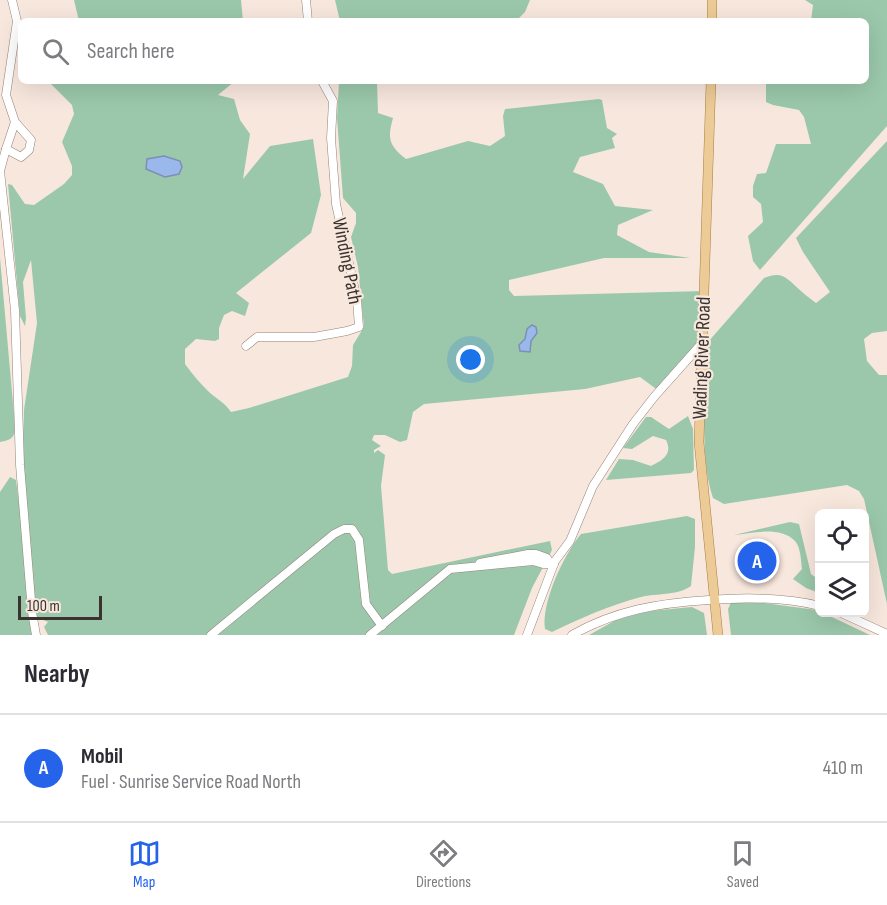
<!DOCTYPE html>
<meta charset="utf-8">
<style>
:root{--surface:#fff;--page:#f7f7f7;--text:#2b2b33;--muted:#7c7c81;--line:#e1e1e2;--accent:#2563eb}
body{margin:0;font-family:"Sofia Sans Condensed",sans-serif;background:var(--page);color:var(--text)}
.controls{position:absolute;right:18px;bottom:18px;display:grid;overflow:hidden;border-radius:9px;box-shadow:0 6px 24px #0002}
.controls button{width:54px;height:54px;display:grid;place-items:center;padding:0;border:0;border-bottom:2px solid var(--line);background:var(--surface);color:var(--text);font:30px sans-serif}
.scale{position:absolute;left:18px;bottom:15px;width:84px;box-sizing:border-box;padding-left:6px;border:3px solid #3a3330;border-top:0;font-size:16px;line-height:21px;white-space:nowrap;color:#3a3330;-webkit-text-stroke:4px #f8e7dd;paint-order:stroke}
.you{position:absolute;left:471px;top:360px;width:21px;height:21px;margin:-15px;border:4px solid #fff;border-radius:50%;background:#1a73e8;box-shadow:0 0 0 9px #1a73e833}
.badge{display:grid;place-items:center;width:39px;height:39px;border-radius:50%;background:var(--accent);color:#fff;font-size:20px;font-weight:700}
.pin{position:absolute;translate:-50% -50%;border:3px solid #fff;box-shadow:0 2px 6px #0006}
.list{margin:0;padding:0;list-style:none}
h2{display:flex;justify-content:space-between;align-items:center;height:78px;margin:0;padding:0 24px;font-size:26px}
h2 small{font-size:20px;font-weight:400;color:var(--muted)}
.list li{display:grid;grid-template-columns:39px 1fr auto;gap:18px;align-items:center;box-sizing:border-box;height:108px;padding:0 24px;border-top:2px solid var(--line)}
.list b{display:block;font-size:22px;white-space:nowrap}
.list p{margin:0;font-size:20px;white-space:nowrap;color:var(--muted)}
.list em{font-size:20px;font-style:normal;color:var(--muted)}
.icon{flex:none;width:33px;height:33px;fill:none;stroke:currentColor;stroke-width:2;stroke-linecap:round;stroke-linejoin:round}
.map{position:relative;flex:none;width:887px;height:635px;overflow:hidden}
.search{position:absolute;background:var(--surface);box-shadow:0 6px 24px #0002;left:18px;right:18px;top:18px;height:66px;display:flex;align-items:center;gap:15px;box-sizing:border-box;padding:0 21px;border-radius:9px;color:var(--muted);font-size:22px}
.sheet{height:186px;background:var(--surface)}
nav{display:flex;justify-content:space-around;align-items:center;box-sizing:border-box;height:84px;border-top:2px solid var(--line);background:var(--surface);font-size:16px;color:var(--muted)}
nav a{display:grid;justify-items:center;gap:3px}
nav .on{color:var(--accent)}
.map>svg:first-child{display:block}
.green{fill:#9bc8ab}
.water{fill:#9ab8ec;stroke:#7d90b4;stroke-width:1.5}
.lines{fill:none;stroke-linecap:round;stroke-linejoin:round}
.minor-casing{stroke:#93847b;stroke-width:9}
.major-casing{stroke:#a77f45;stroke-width:10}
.minor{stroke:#fff;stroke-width:8}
.major{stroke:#edcb96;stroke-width:9}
.labels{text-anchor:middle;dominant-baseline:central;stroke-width:4.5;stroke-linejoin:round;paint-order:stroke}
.street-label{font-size:20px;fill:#3a3330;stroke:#f8e7dd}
</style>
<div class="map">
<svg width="887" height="635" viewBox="0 0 887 635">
<rect width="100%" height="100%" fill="#f8e7dd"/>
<g class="green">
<polygon points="74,0 241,0 243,21 79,21"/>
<polygon points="335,0 530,0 525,12 518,19 497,21 340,21"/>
<polygon points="805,0 887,0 887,126 760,270 753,261 748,236 763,222 761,204 753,197 753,186 757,174 766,173 776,144 811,144 804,117 799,110 773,105 766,102 766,84 771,81 866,81 866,21 811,21 813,5"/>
<path d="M48 81H235L218 95 234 99 240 120 250 134 243 179 270 146 313 139 321 195 311 233 236 293 249 303 245 316 232 311 224 315 219 328V339L215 341 196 339 185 349V364C192 374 200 383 209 392 218 400 223 401 231 412L249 408 348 377 352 366 353 345 364 327 358 267 351 237 356 223V213L343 198 337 118 339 81 377 82 378 113 393 118C387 139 389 145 406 159L468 141 490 146 505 136 503 116 505 109 599 99 602 100 607 128 617 134 612 138 615 148 580 157 573 172 603 184 615 206 653 210 618 225 617 235 649 252 690 258H604L509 280V290L514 296 704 291 703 342 659 391 640 377 585 389 424 404 413 412 407 440 400 442 385 435H374L372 440 381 446 374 450V453L378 450 385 455 381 486 388 570 392 574 550 541 552 550 532 588 514 635H48L44 627 48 622 31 615 33 635H0V492L10 477 16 480 21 520 24 410 37 323 31 260 23 282 26 318 25 326 20 316 8 184 12 185 25 204 34 205 64 184 72 175V166L62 142 74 114 72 105Z"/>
<path d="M887 141V331L872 333 864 339 867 361 879 375H887V604L864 499 859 491 847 485 724 504 713 498C699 456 706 394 706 349L708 342 764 278C783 270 787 279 801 291 805 295 811 299 816 303L830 292 803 252 796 238Z"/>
<path d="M0 258 15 426C15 438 11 440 0 442Z"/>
<path d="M688 416 693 429 694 470 691 473 606 480 619 459 633 460 651 466C663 460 673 454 666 440L653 436 632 449 623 448 646 417H651L669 429Z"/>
<path d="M687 516 695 519V547L691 586C676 596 658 593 641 597 610 605 581 618 552 632L545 629C541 603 564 554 581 534Z"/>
<path d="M790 522 799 524 811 574 819 580V593L806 588 793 579 802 569C801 562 801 547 795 541 780 526 753 533 734 535Z"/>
<polygon points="731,602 764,603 817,610 870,635 731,635 728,609"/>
<polygon points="692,607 704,613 707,635 589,635 616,620 650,611"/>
</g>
<g class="water">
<polygon points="164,156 180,161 182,167 179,174 165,177 146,169 147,159"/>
<polygon points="532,325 536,327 537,333 531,341 530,352 520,351 519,345 525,339 527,329"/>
</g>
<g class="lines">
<defs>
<g id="minor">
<polyline points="12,0 17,21 6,95 15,122 31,140 29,150 21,157 6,149 15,122"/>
<polyline points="306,0 308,21"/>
<polyline points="6,149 0,171 15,310 20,465 32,612 36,635"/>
<polyline points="246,346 257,337 314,337 347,331 359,327 357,300 336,204 331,138 333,101 322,81"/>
<polyline points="480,563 528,554 536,554 547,558 550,563"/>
<polyline points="839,612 887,634"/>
<polyline points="211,635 334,534 344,529 352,529 359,540 366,604 382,626"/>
<polyline points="370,635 450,569 533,561 543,564 554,564"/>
<polyline points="527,635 555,561 570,541 593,486 633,424 654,397 703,342"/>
<path d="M572 635C616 610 660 603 709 600 747 597 783 597 820 606"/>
</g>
<g id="major">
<polyline points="712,0 712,21"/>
<polyline points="711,81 699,442 718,635"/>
</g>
</defs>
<use href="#minor" class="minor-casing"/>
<use href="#major" class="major-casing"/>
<use href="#minor" class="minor"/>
<use href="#major" class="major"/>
</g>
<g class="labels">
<g class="street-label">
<text transform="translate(347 261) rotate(79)">Winding Path</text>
<text transform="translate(702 358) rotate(-88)">Wading River Road</text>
</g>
</g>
</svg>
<div class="controls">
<button><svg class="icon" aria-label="locate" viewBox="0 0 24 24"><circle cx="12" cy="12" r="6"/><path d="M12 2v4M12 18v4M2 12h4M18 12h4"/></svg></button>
<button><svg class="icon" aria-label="layers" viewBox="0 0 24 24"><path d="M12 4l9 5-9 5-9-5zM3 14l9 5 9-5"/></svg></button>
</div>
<div class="scale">100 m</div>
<div class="you"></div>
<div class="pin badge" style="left:757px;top:561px">A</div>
<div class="search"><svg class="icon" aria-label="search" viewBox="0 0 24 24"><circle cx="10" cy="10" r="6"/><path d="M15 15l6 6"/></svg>Search here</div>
</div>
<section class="sheet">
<h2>Nearby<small></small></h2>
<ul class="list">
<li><span class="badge">A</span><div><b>Mobil</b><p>Fuel · Sunrise Service Road North</p></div><em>410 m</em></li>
</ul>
</section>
<nav>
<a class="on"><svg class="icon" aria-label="map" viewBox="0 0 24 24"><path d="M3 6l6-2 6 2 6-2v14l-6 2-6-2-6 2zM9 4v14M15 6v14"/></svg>Map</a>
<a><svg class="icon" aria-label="directions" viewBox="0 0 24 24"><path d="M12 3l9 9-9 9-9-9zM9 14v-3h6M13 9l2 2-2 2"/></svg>Directions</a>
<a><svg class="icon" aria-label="saved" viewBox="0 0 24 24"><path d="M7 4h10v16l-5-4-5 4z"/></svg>Saved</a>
</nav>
